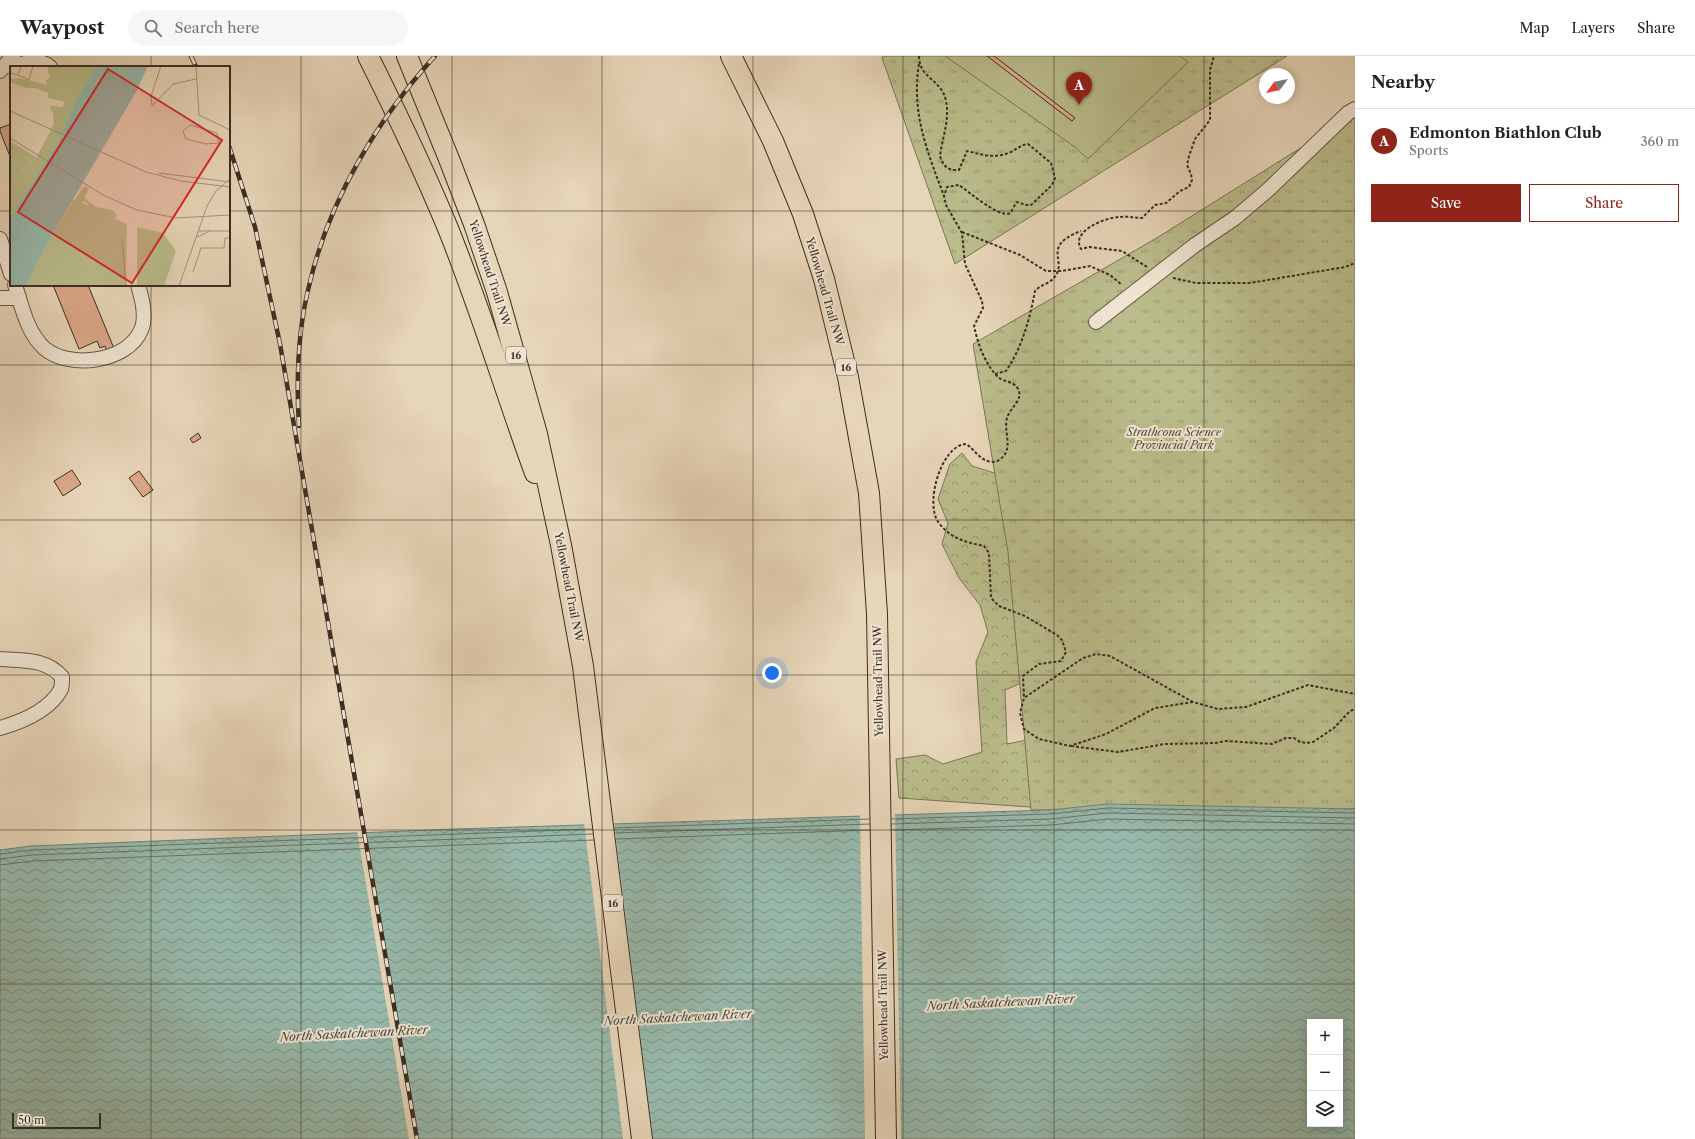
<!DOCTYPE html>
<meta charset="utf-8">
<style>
:root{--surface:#fff;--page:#f6f6f6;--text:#222;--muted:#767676;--line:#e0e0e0;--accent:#8f2418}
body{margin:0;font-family:"Libre Caslon Text",serif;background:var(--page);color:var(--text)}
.controls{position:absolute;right:12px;bottom:12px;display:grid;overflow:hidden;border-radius:0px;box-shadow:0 2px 10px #0003}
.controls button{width:36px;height:36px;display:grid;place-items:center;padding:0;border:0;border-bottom:1px solid var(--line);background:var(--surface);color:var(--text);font:20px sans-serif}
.compass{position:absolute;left:1259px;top:12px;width:36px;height:36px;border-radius:50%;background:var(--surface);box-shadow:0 2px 10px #0003;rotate:238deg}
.scale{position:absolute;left:12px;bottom:10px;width:89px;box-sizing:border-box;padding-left:4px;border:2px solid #3c2d23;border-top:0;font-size:11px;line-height:14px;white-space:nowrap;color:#3c2d23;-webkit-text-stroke:3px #efe4d1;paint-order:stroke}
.you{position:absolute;left:772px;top:617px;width:14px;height:14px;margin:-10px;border:3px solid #fff;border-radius:50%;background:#1a73e8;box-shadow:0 0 0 6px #1a73e833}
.badge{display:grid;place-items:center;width:26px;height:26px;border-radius:50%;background:var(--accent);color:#fff;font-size:13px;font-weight:700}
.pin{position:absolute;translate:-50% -33px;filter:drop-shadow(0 1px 2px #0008)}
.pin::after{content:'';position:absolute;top:21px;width:14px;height:12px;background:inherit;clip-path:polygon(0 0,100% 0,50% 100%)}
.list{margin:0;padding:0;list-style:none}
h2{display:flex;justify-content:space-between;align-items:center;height:52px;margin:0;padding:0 16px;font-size:17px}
h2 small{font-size:13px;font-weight:400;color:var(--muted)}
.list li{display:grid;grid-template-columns:26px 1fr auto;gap:12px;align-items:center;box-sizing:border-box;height:64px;padding:0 16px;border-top:1px solid var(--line)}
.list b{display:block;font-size:15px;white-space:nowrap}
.list p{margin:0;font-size:13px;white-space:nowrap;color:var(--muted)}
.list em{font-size:13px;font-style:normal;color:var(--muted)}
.actions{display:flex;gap:8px;padding:12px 16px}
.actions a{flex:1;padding:9px 0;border:1px solid var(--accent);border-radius:0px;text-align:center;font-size:14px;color:var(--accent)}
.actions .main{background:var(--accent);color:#fff}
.icon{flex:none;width:22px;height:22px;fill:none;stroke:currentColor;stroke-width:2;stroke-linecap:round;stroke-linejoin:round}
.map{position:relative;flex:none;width:1355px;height:1083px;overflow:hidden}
header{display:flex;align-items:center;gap:24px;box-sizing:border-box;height:56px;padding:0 20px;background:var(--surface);border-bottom:1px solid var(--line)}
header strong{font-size:19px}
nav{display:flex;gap:22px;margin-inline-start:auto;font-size:14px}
.search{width:280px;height:36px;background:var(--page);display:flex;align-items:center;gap:10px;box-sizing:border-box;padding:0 14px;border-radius:22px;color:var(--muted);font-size:15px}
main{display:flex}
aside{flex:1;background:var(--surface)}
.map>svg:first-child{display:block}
.forest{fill:url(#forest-crowns);stroke:#7b7457}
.park{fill:url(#park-tufts);stroke:#7b7457}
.pitch{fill:#babc8b;stroke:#7b7457}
.water{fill:url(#water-waves);stroke:#738175;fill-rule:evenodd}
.pier{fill:#e7d5b8}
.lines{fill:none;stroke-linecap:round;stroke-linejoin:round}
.shore{stroke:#6a7367;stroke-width:1}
.building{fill:#dba88a;stroke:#3c2d23}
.minor-casing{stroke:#675748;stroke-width:16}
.highway-casing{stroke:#3c2d23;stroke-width:22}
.path{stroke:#3c2d23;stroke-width:2;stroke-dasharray:3 2;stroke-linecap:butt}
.minor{stroke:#efe4d1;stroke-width:14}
.highway{stroke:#e7d5b8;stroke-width:20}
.rail-casing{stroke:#3c2d23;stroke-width:4.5}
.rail{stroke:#efe4d1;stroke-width:3;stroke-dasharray:9;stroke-linecap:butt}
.grid{fill:none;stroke:#3c2d23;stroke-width:1;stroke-opacity:0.55}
.labels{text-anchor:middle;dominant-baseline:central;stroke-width:4;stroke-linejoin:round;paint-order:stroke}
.shield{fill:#efe4d1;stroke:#726457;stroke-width:1}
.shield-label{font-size:10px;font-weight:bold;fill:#3c2d23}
.street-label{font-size:11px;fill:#3c2d23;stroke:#efe4d1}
.park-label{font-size:11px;font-style:italic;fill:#554a38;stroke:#efe4d1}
.water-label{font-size:12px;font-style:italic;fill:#4e493e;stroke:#efe4d1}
.inset-road{fill:none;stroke:#a3927c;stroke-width:1}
.view{fill:#d62828;fill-opacity:0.15;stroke:#d62828;stroke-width:2}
.inset-edge{fill:none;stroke:#3c2d23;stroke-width:2}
</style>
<header>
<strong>Waypost</strong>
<div class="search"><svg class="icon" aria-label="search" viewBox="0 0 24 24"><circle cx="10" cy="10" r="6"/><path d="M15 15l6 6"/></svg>Search here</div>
<nav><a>Map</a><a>Layers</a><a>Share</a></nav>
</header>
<main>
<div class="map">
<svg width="1355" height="1083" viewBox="0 0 1355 1083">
<defs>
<pattern id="forest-crowns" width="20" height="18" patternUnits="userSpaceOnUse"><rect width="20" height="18" fill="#babc8b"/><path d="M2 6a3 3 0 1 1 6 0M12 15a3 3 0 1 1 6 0" fill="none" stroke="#989971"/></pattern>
<pattern id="park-tufts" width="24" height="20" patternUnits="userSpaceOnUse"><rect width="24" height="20" fill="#babc8b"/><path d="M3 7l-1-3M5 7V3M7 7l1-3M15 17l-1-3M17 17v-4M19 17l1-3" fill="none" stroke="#989971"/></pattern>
<pattern id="water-waves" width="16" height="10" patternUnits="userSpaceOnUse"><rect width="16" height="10" fill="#97b9ab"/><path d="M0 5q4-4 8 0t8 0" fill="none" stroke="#7c978b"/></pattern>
</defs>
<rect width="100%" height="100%" fill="#e7d5b8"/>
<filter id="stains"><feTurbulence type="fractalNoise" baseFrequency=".005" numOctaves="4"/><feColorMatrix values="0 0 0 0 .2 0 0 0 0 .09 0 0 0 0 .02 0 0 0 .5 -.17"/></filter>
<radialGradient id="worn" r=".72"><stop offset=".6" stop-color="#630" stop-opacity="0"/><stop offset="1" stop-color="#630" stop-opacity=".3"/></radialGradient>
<polygon class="forest" points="962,397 972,410 1020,425 1040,619 1005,634 1007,688 1032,683 1044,752 899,742 896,703 925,699 943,708 982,696 976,606 988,576 980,549 959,522 942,488 948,467 938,443 950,408"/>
<g class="park">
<polygon points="883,0 1287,0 955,208 882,2"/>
<polygon points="1355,58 1355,753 1031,754 1008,496 973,288 1155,183"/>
</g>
<polygon class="pitch" points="945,0 1180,0 1188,6 1088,103 1075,91"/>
<path class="water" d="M1108 748 1355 753V1083H0V794L31 790 456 773 1050 754ZM1310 966H1340V1068H1310Z"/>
<g class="pier">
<polygon points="895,756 901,1083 865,1083 860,758"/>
<polygon points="614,766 653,1083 623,1083 584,767"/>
<polygon points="357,775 365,775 390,930 419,1083 409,1083"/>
</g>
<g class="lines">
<g class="shore">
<polyline points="892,763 1050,758 1108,752 1355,757"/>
<polyline points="892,768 1050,763 1108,757 1355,762"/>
<polyline points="614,772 870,763"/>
<polyline points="892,774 1051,769 1108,763 1355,768"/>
<polyline points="615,777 870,768"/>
<polyline points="616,783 870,774"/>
<polyline points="0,798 32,794 592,773"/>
<polyline points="0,803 32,799 593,778"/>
<polyline points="0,809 33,805 594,784"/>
</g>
</g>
<g class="building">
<polygon points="987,0 994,0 1075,62 1072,65"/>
<polygon points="11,68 11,103 0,75 0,72"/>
<polygon points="53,229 88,229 115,295 108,298 105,290 100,292 97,285 79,293"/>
<polygon points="198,377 201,382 193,387 190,383"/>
<polygon points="72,414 81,428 63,440 54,425"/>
<polygon points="139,415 153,434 143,441 129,422"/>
</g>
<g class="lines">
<defs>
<g id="minor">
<path d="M12 11C22 7 41 2 50 11"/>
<polyline points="0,15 13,0"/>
<polyline points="0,183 11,218"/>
<path d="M15 229C22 251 27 276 44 292 69 314 128 306 141 274 147 262 142 242 138 229"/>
<polyline points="0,242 19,242"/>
<polyline points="1096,266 1195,189 1235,162 1269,133 1348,57 1355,53"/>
<path d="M0 603C23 605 46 602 62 621 62 624 62 630 61 633 50 654 21 666 0 672"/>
</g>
<g id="highway">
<path d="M368 0C396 56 423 112 447 170 480 251 505 335 535 417"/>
<polyline points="407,0 449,103 474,168 497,236 537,378 561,489 583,610 642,1083"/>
<polyline points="731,0 773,85 803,158 824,223 848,321 869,437 877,558 886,1083"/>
</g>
</defs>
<use href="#minor" class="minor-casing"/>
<use href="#highway" class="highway-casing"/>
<g class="path">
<path d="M919 0C919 23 942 23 946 45 950 63 942 83 940 100 943 110 948 115 959 114L967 95C983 99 995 103 1011 96 1017 93 1020 89 1028 88L1051 107 1055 122 1052 129 1031 149H1026L1017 146C1014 149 1013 154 1010 157 1000 163 968 135 959 129L947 131 944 140 946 149 962 177 965 208 982 245 983 252 974 270C978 288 984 306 997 320 1003 327 1015 324 1019 335 1022 345 1010 352 1007 362 1003 376 1015 394 999 404 995 407 989 406 985 404 977 400 974 393 966 388 941 389 924 449 939 467 951 483 966 486 984 490L989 497 991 542 999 550 1025 560 1057 579 1062 584 1066 596 1061 605 1039 608 1023 620 1024 642"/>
<path d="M919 8C911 56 927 95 944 140"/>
<polyline points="962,176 1020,199 1046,215 1062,215 1090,210 1110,219 1122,229"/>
<path d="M1147 211 1122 195 1089 191 1081 193C1070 175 1106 161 1120 161 1128 160 1135 162 1142 162L1155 149 1166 147 1180 135 1189 131 1192 124 1191 118 1187 109 1189 100 1195 83 1210 64V14L1214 0"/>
<polyline points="1173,222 1196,227 1250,227 1345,211 1355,207"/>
<path d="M995 318 1006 315C1022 292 1030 262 1035 235 1040 229 1048 228 1053 223 1070 205 1039 191 1081 175"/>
<polyline points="1193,646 1155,652 1106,678 1070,690 1039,683 1024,673 1020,657 1024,642 1083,602 1096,598 1110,600 1193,646 1218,653 1246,651 1308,629 1355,638"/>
<polyline points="1071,690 1118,696 1165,688 1215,687 1226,685 1272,688 1286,682 1294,682 1300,686 1306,687 1313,686 1334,672 1350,655 1355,653"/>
</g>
<use href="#minor" class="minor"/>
<use href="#highway" class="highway"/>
<defs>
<g id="rail">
<polyline points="191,0 196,11"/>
<polyline points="229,90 255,171 280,288 417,1083"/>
<path d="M299 370C296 323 298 272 310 226 330 142 378 63 435 0"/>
</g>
</defs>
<use href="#rail" class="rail-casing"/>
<use href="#rail" class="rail"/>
</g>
<path class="grid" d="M151 0V11M301 0V1083M452 0V1083M602 0V1083M753 0V1083M903 0V1083M1054 0V1083M1204 0V1083M0 155H11M229 155H1355M151 229V1083M0 309H1355M0 464H1355M0 619H1355M0 774H1355M0 928H1355"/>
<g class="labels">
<g class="shield">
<rect x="506" y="291" width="20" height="16" rx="3"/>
<rect x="836" y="303" width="20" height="16" rx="3"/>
<rect x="603" y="839" width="20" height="16" rx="3"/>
</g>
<g class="shield-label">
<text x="516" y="299">16</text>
<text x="846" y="311">16</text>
<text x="613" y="847">16</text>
</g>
<g class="street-label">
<text transform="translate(490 217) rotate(72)">Yellowhead Trail NW</text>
<text transform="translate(825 235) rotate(74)">Yellowhead Trail NW</text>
<text transform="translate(569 531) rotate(79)">Yellowhead Trail NW</text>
<text transform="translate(878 625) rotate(-91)">Yellowhead Trail NW</text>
<text transform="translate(883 949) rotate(-91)">Yellowhead Trail NW</text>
</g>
<g class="park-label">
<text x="1174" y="376">Strathcona Science<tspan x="1174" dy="13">Provincial Park</tspan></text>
</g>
<g class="water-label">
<text transform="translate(1001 946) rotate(-3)">North Saskatchewan River</text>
<text transform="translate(678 961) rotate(-3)">North Saskatchewan River</text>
<text transform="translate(354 977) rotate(-3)">North Saskatchewan River</text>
</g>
</g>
<g transform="translate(10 10)">
<rect width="220" height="220" fill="#e7d5b8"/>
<path d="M0 75 26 91 0 116Z" fill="#babc8b"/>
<path d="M37 0 55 36 38 32V27L26 22H16L0 16V13L10 12 37 19 36 15 40 11ZM41 39 54 42 44 61 43 46 40 43ZM0 76 15 86 18 89 12 90 8 88 9 93 6 94 3 85 8 87 0 82ZM74 120 79 122 74 132 86 141 103 144 107 150 100 154 78 143 79 138 73 135 72 138 64 135Z" fill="#babc8b"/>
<path d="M37 0H86L65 36 49 75 0 151V116L27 91 55 36 40 11ZM64 133 117 158 116 220H16L41 171ZM127 161 153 167 166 185 154 220H127Z" fill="#babc8b"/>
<path d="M151 173 157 189 133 199 129 182Z" fill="#babc8b"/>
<path d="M86 0H138L126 26 41 171 16 220H0V151L49 75 65 36Z" fill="#97b9ab"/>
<path class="inset-road" d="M151 0 141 30 142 40 163 18 186 13M186 0 189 49 220 64M0 7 8 9 11 0M8 9 19 14 23 0M0 45 136 106 171 115 220 121M180 59 207 67 209 77 196 78 176 73 173 65ZM0 72 95 130 127 144 166 152 220 149M149 107 220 116M189 165H220M187 171 200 165M112 172 116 220M183 206 191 182H214L215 172H220M169 220 197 140 206 125 220 113"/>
<path class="view" d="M98 3 212 74 122 217 8 146Z"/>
<rect width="220" height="220" class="inset-edge"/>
</g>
<rect width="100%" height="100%" filter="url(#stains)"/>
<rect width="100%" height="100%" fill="url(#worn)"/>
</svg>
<div class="controls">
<button>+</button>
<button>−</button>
<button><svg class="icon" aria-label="layers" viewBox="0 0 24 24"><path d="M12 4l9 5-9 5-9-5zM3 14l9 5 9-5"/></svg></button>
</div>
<svg class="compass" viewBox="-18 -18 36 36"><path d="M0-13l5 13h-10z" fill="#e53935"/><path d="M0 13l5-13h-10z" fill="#767676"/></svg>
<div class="scale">50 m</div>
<div class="you"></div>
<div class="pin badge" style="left:1079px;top:49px">A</div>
</div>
<aside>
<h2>Nearby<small></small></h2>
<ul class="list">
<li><span class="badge">A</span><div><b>Edmonton Biathlon Club</b><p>Sports</p></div><em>360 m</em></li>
</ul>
<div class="actions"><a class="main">Save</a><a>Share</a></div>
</aside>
</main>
